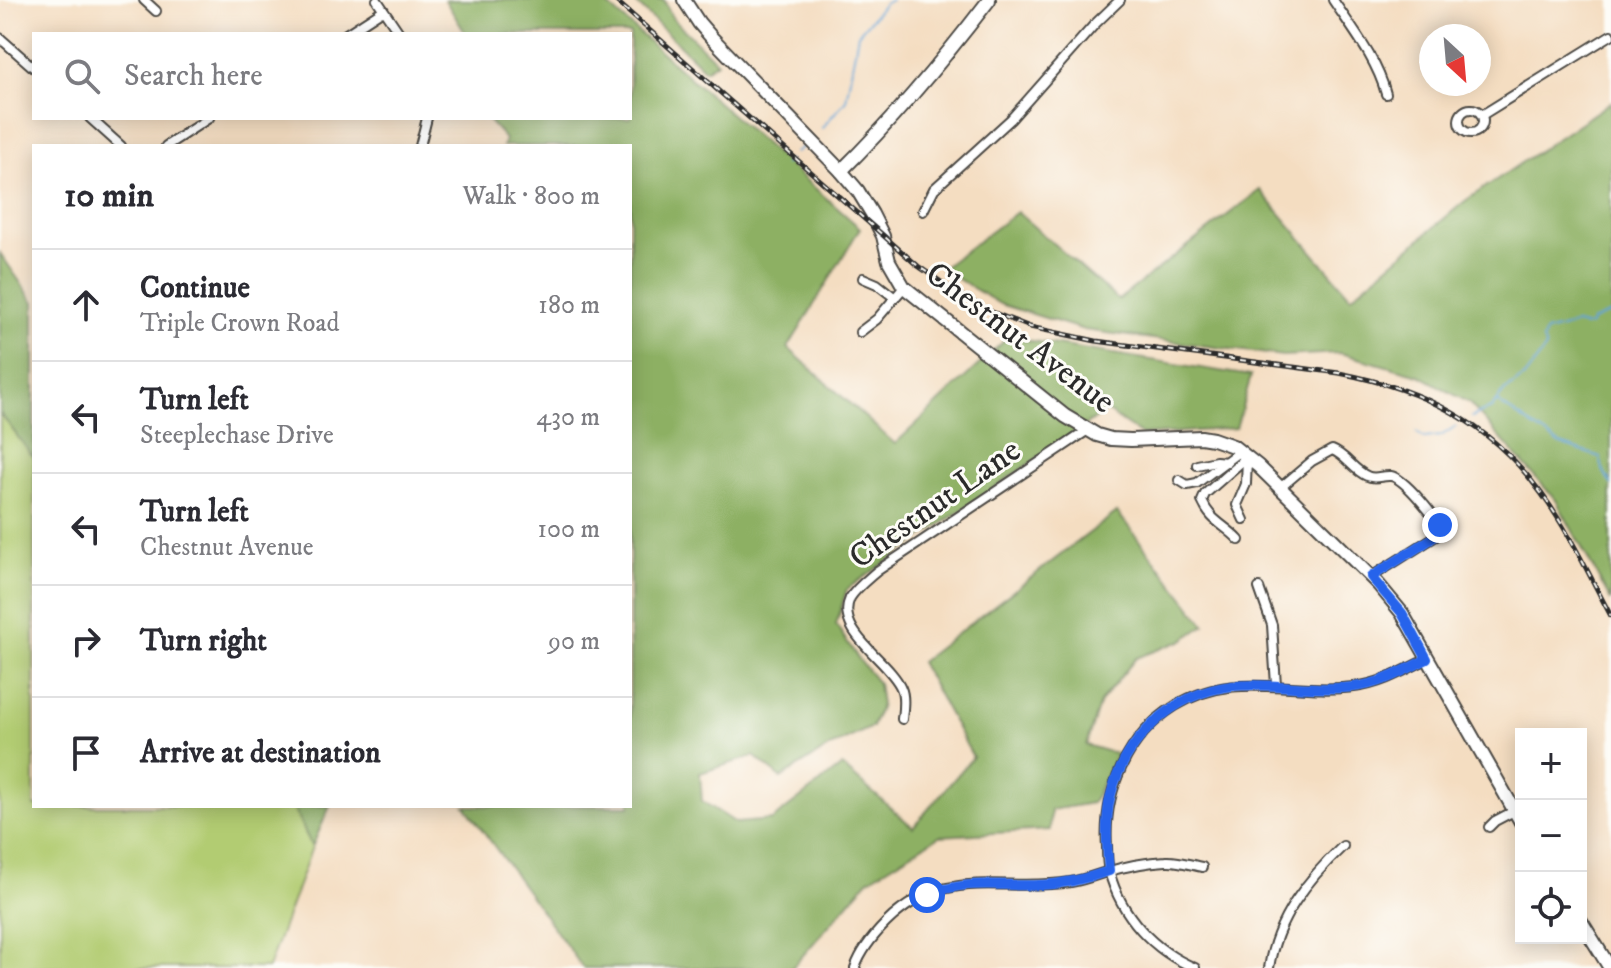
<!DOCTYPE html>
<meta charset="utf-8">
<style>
:root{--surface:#fff;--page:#f2f2f3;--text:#2b2b33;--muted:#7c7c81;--line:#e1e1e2}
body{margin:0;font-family:"IM FELL DW Pica",serif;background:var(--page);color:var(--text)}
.controls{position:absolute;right:24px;bottom:24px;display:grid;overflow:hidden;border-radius:0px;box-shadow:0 4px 20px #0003}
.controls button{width:72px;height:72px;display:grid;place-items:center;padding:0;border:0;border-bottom:2px solid var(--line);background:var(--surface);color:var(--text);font:40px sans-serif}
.compass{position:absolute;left:1419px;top:24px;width:72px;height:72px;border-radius:50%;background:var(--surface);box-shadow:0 4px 20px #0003;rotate:154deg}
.stop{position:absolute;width:24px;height:24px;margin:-18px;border:6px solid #2563eb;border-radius:50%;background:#fff}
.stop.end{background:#2563eb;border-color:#fff;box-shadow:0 2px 8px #0008}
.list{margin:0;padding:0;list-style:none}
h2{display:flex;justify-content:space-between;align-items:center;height:104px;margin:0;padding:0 32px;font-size:34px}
h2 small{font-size:26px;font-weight:400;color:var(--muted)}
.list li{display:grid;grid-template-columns:52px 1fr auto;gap:24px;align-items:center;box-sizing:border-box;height:112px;padding:0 32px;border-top:2px solid var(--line)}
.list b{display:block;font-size:30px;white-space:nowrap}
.list p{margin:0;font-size:26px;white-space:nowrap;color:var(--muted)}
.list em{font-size:26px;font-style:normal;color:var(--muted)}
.icon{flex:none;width:44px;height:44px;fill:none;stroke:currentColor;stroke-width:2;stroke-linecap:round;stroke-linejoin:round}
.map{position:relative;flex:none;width:1611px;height:968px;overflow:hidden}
.search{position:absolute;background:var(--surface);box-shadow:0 4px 20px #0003;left:32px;top:32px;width:600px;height:88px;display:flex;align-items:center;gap:20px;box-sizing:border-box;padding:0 28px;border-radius:0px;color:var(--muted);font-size:30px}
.panel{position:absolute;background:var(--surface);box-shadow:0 4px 20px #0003;left:32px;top:144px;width:600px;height:664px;border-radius:0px}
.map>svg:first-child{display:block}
.green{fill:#b2cc72;stroke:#6e7c4e;stroke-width:2}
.forest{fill:#8db064;stroke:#5c6e48;stroke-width:2}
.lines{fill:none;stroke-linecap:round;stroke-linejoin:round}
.stream{stroke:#61a3d5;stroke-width:2}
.street-casing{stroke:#494642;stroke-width:12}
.secondary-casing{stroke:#494642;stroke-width:16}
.street{stroke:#fff;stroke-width:8}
.secondary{stroke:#fff;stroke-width:12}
.rail-casing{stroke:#2b2b2b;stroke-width:5}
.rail{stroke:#fdfcf7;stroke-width:2;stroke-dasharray:6;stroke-linecap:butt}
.route{stroke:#2563eb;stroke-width:10}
.labels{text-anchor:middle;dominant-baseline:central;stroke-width:6;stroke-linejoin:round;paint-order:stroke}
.street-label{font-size:34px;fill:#2b2b2b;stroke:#fdfcf7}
</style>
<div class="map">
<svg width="1611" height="968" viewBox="0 0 1611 968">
<rect width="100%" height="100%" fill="#fdfcf7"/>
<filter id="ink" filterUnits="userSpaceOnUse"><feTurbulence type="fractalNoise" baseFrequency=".0125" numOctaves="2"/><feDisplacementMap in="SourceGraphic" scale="16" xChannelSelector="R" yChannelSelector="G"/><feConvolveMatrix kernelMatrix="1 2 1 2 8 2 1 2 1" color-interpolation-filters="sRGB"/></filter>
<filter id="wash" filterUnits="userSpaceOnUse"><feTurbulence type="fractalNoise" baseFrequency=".006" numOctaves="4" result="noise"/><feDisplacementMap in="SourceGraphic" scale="32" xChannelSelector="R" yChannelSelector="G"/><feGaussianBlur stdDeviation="1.8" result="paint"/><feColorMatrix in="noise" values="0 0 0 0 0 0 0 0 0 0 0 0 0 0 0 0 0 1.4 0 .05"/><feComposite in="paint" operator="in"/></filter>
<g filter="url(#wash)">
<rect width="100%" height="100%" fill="#f4ddc1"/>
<polygon class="green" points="0,413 34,458 34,806 293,806 312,847 268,968 0,968"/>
<g class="forest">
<polygon points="445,0 602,0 860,228 788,348 895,444 1008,337 1251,376 1236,428 1142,435 1106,411 847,589 836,625 860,661 878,683 881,705 872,727 828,748 781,778 754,756 700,773 702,801 736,823 772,820 842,766 913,827 973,757 920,662 1117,512 1205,625 1181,641 1136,658 1100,702 1086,745 1117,754 1092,803 1051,810 1050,830 939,836 868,880 792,968 583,968 465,806 630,806 630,146 503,146 505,139 486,118 630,118 630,34 466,34"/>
<polygon points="633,0 664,0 673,19 717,62 705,70"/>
<polygon points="1611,102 1611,601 1556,500 1469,403 1419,375 1340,353 1283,356 1084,330 1000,304 941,269 1017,212 1118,300 1260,190 1351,297 1465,201"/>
<polygon points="0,253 34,302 34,458 0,413"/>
<polygon points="293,806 330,806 312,847"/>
</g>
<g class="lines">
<g class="stream">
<polyline points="822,128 846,100 858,34 884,4 891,0"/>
<polyline points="795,153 803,146"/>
<polyline points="785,164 789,160"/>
<polyline points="1497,402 1560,444 1600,457 1603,470 1611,484"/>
<polyline points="1472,417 1491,408 1504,392 1524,377 1546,348 1543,340 1546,332 1576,324 1584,326 1591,325 1592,321 1611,313"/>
<polyline points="1416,432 1424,438 1441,436 1456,426"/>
</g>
</g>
</g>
<g filter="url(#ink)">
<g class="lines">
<defs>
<g id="street">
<polyline points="144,0 156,11"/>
<polyline points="377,0 400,34"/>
<path d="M1333 0C1353 30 1377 60 1386 94"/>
<polyline points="346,34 383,10"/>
<polyline points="0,38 34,68"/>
<circle cx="1471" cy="121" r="12"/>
<polyline points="1482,115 1611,35"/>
<polyline points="90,118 121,146"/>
<polyline points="166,146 209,118"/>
<polyline points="420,146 427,118"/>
<polyline points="923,211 934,189 1011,119 1094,25 1120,0"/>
<polyline points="863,278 877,284 895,298"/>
<polyline points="860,332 877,319 904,287"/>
<polyline points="1197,465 1216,461 1227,462"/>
<polyline points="1179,480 1187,485 1197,483 1240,451"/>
<path d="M1280 488 1312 461 1332 450C1346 455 1353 470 1367 476 1375 480 1382 475 1391 476 1404 478 1437 518 1441 530L1436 536 1371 577"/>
<polyline points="1244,520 1237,505 1246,484 1247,457"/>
<path d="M1239 540C1224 524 1211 522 1202 501L1205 494 1247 457"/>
<polyline points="1259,588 1272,625 1276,685"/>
<path d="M902 719C903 709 905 697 901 688 890 661 834 632 850 598 856 588 868 579 877 571L1088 430"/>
<polyline points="1489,827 1495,821 1514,811"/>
<path d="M855 968C861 951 873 936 886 923 946 864 1000 893 1071 882 1083 880 1094 876 1106 872 1123 867 1148 862 1166 861 1178 860 1191 865 1202 867"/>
<path d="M1195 968C1154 951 1121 916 1109 871 1107 864 1107 855 1107 847 1103 792 1127 736 1175 706 1235 669 1291 695 1354 687 1381 684 1403 671 1427 659"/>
<path d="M1269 968C1276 919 1308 879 1343 846"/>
</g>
<g id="secondary">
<polyline points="684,0 699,23 712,38 841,171 858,191 872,214 883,236 889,261 904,287 1065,416 1097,435 1111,439 1131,440 1201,437 1213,439 1233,446 1258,466 1378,584 1402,613 1521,822"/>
<path d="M841 171C895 118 943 60 989 0"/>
<polyline points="1581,921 1610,968"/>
</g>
</defs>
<use href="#street" class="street-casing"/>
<use href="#secondary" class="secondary-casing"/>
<use href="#street" class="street"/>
<use href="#secondary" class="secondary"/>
<defs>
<path id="rail" d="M615 0 918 266 960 295 992 312 1030 327 1096 341 1339 373C1422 389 1490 422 1541 493 1569 531 1589 575 1611 616"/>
</defs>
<use href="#rail" class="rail-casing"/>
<use href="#rail" class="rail"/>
</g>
</g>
<g class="lines" filter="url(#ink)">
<path class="route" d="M927 895C971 878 996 887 1040 885 1064 884 1086 879 1109 871 1107 847 1105 822 1110 798 1124 740 1172 693 1232 686 1273 682 1313 692 1354 687 1381 684 1403 671 1427 659L1402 613 1371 577 1439 534 1440 525"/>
</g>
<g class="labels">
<g class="street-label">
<text transform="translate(1020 338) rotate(37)">Chestnut Avenue</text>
<text transform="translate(935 504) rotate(-35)">Chestnut Lane</text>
</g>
</g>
</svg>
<div class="controls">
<button>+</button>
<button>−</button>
<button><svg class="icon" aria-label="locate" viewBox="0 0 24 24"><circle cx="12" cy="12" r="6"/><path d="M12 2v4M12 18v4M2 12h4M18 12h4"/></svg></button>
</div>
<svg class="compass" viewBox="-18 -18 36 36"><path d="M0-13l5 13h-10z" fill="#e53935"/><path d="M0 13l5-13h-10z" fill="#7c7c81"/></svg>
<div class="stop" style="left:927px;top:895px"></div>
<div class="stop end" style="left:1440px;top:525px"></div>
<div class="search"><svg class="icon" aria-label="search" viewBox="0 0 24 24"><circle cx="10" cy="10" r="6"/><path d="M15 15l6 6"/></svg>Search here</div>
<section class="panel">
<h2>10 min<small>Walk · 800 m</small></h2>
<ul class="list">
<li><svg class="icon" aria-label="ahead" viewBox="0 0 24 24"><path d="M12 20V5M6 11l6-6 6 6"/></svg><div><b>Continue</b><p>Triple Crown Road</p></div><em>180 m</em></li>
<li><svg class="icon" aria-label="left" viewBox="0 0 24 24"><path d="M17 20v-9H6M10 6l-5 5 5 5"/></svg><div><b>Turn left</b><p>Steeplechase Drive</p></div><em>430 m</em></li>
<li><svg class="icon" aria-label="left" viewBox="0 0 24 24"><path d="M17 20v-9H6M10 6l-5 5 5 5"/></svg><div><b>Turn left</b><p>Chestnut Avenue</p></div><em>100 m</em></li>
<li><svg class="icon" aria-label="right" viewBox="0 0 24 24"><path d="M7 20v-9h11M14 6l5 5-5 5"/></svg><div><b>Turn right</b></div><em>90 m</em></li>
<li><svg class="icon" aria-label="arrive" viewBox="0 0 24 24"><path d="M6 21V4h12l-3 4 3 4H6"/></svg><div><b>Arrive at destination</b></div></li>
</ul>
</section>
</div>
